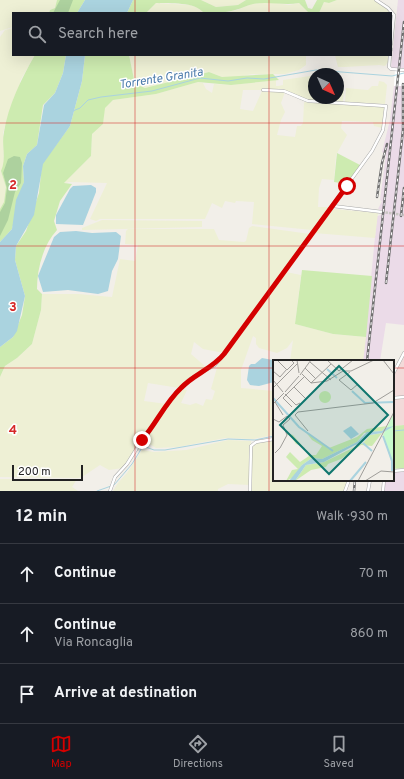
<!DOCTYPE html>
<meta charset="utf-8">
<style>
:root{--surface:#171b24;--page:#242831;--text:#f1f3f6;--muted:#9ea1a6;--line:#363941;--accent:#d40000}
body{margin:0;font-family:Overpass,sans-serif;background:var(--page);color:var(--text)}
.compass{position:absolute;left:308px;top:68px;width:36px;height:36px;border-radius:50%;background:var(--surface);box-shadow:0 4px 16px #0002;rotate:135deg}
.scale{position:absolute;left:12px;bottom:10px;width:71px;box-sizing:border-box;padding-left:4px;border:2px solid #222;border-top:0;font-size:11px;line-height:14px;white-space:nowrap;color:#222;-webkit-text-stroke:3px #fff;paint-order:stroke}
.stop{position:absolute;width:12px;height:12px;margin:-9px;border:3px solid #d40000;border-radius:50%;background:#fff}
.stop.end{background:#d40000;border-color:#fff;box-shadow:0 1px 4px #0008}
.list{margin:0;padding:0;list-style:none}
h2{display:flex;justify-content:space-between;align-items:center;height:52px;margin:0;padding:0 16px;font-size:17px}
h2 small{font-size:13px;font-weight:400;color:var(--muted)}
.list li{display:grid;grid-template-columns:26px 1fr auto;gap:12px;align-items:center;box-sizing:border-box;height:60px;padding:0 16px;border-top:1px solid var(--line)}
.list b{display:block;font-size:15px;white-space:nowrap}
.list p{margin:0;font-size:13px;white-space:nowrap;color:var(--muted)}
.list em{font-size:13px;font-style:normal;color:var(--muted)}
.icon{flex:none;width:22px;height:22px;fill:none;stroke:currentColor;stroke-width:2;stroke-linecap:round;stroke-linejoin:round}
.map{position:relative;flex:none;width:404px;height:491px;overflow:hidden}
.search{position:absolute;background:var(--surface);box-shadow:0 4px 16px #0002;left:12px;right:12px;top:12px;height:44px;display:flex;align-items:center;gap:10px;box-sizing:border-box;padding:0 14px;border-radius:0px;color:var(--muted);font-size:15px}
.sheet{height:232px;background:var(--surface)}
nav{display:flex;justify-content:space-around;align-items:center;box-sizing:border-box;height:56px;border-top:1px solid var(--line);background:var(--surface);font-size:11px;color:var(--muted)}
nav a{display:grid;justify-items:center;gap:2px}
nav .on{color:var(--accent)}
.map>svg:first-child{display:block}
.commercial{fill:#f2dad9}
.industrial{fill:#ebdbe8}
.farmland{fill:#eef0d5}
.grass{fill:#cdebb0}
.forest{fill:#add19e}
.water{fill:#aad3df}
.pier{fill:#fff}
.lines{fill:none;stroke-linecap:round;stroke-linejoin:round}
.stream{stroke:#aad3df;stroke-width:1}
.minor-tunnel{stroke:#c8c6c1;stroke-width:2.5;stroke-dasharray:2.5 1;stroke-linecap:butt}
.minor-casing{stroke:#a9a9a9;stroke-width:3.5}
.minor{stroke:#fff;stroke-width:2.5}
.rail-casing{stroke:#707070;stroke-width:2.5}
.rail{stroke:#fff;stroke-width:1;stroke-dasharray:3;stroke-linecap:butt}
.route{stroke:#d40000;stroke-width:5}
.grid{fill:none;stroke:#d62828;stroke-width:1;stroke-opacity:0.55}
.labels{text-anchor:middle;dominant-baseline:central;stroke-width:3;stroke-linejoin:round;paint-order:stroke}
.water-label{font-size:12px;font-style:italic;fill:#4a7aab;stroke:#fff}
.inset-river{fill:none;stroke:#aad3df;stroke-width:2}
.inset-road{fill:none;stroke:#9f9d99;stroke-width:1}
.view{fill:#0f766e;fill-opacity:0.15;stroke:#0f766e;stroke-width:2}
.inset-edge{fill:none;stroke:#222;stroke-width:2}
.grid-label{font-size:13px;text-anchor:middle;font-weight:bold;fill:#d62828;stroke:#fff;stroke-width:3;stroke-linejoin:round;paint-order:stroke}
</style>
<div class="map">
<svg width="404" height="491" viewBox="0 0 404 491">
<rect width="100%" height="100%" fill="#f2efe9"/>
<polygon class="commercial" points="404,353 404,425 393,426 393,374"/>
<g class="industrial">
<polygon points="398,0 404,0 404,68 393,69 391,68"/>
<polygon points="394,86 404,86 404,325 386,323 380,361 363,361 377,216 381,215 381,210 378,209 382,201 380,200 386,154 382,152 390,120"/>
<polygon points="404,470 404,491 382,491 383,480 393,480 393,471"/>
</g>
<g class="farmland">
<polygon points="0,0 57,0 55,8 50,10 49,13 13,13 13,27 0,31"/>
<polygon points="201,0 246,0 238,5 216,7"/>
<polygon points="337,0 374,0 388,8 393,15 391,40 391,13 319,13 324,2 329,3"/>
<polygon points="269,2 289,5 299,3 309,13 223,13 237,10 251,4"/>
<polygon points="156,3 190,5 201,9 204,13 146,13"/>
<polygon points="13,28 13,55 35,55 20,81 20,88 10,110 3,133 4,165 1,171 6,187 4,202 0,209 0,37 5,30"/>
<polygon points="129,55 306,55 306,65 299,70 285,74 252,74 238,77 222,77 209,72 145,88 135,84"/>
<polygon points="335,55 389,55 388,62 385,66 379,65 345,67 338,67"/>
<polygon points="310,76 314,76 314,98 338,98 338,88 344,88 343,102 306,100 284,90 243,90 240,109 253,111 262,91 285,92 281,103 285,112 281,120 277,135 295,137 297,126 301,126 303,123 304,103 306,101 383,106 384,108 382,128 374,126 373,122 342,121 341,128 347,135 336,155 334,180 322,179 319,188 318,207 331,207 312,230 252,224 254,202 236,201 235,203 225,201 222,208 212,203 205,219 100,219 96,221 90,219 107,183 69,182 63,184 91,156 92,134 103,124 104,108 113,100 156,94 198,82 203,83 206,89 212,93 214,84 231,85 276,80 276,86 278,86 283,85 283,80"/>
<polygon points="379,81 384,82 387,85 385,104 345,102 346,88 368,90 372,86 378,86"/>
<polygon points="333,209 378,213 375,238 314,233"/>
<polygon points="102,220 202,221 202,227 82,230 82,228"/>
<polygon points="252,226 310,234 224,353 203,349 194,342 191,354 206,367 209,368 198,373 179,388 148,383 144,401 167,404 123,468 109,470 100,465 82,477 78,478 0,477 0,377 5,366 17,358 32,344 41,310 42,294 78,294 112,297 120,259 135,261 138,245 125,244 126,231 128,229 214,229 219,240 244,242 246,241 249,228"/>
<polygon points="286,272 301,275 295,324 333,334 366,337 363,361 290,361 293,340 287,348 277,353 259,348 256,344 256,338 253,336 241,370 241,388 274,391 274,435 253,439 225,438 178,447 156,448 143,440 181,389 187,390 181,403 190,405 196,403 203,406 206,399 212,400 215,391 211,389 218,364"/>
<polygon points="228,440 251,441 250,485 228,484 218,489 218,491 113,491 118,483 127,473 142,450 154,452 186,450"/>
<polygon points="274,440 274,480 349,480 344,491 251,491 252,447 256,443"/>
<polygon points="0,479 77,479 72,487 78,491 0,491"/>
</g>
<g class="grass">
<polygon points="57,0 85,0 77,13 49,13 50,10 55,8"/>
<path d="M133 0H201L216 7 238 5 246 0H305L308 8 312 9 317 0H337L329 3 324 2 319 13H309L299 3C284 6 269 1 253 4 247 5 241 9 235 10 225 13 215 13 204 13 194 1 171 4 156 3L146 13H127Z"/>
<path d="M35 55H66L63 73 55 93 43 105 37 145 27 154 23 166 24 182 12 229 0 242V209L4 202 6 187 1 171C7 158 1 145 4 132 8 106 22 77 35 55Z"/>
<path d="M85 55H129L135 84 145 88 209 72 222 77 273 74 279 80 231 85 198 82 156 94 113 100 105 108 103 124 92 134 91 156 64 183 72 184 60 201 54 221 57 230C43 245 37 269 37 289L42 294 41 310 32 344 17 358 5 366 0 377V347L13 337 22 315 25 296 15 260 16 246 26 231 39 193 42 164 70 126 82 81Z"/>
<polygon points="337,153 360,165 347,184 334,182"/>
<polygon points="302,270 372,276 366,337 333,334 295,324"/>
<polygon points="404,425 404,468 393,469 393,426"/>
</g>
<g class="forest">
<polygon points="60,0 73,0 68,13 53,13"/>
<polygon points="14,156 20,157 22,163 21,183 15,192 8,220 0,236 0,212 5,203 7,188 3,173 8,159"/>
</g>
<g class="water">
<polygon points="85,0 133,0 127,13 77,13"/>
<polygon points="66,55 85,55 82,81 70,126 43,164 34,215 16,246 15,260 25,296 17,331 13,337 0,347 0,242 12,229 16,200 24,182 23,166 27,154 37,145 44,105 55,93 63,73"/>
<polygon points="91,185 96,188 96,192 83,225 56,224 56,215 70,189 73,186"/>
<polygon points="76,231 92,233 116,232 121,236 118,259 112,271 108,291 98,294 68,290 43,292 38,276 54,237 60,232"/>
<polygon points="262,358 278,361 274,361 274,382 259,386 250,385 247,380 249,366 251,364 255,364"/>
</g>
<polygon class="pier" points="404,68 404,86 394,86 395,69"/>
<g class="lines">
<g class="stream">
<polyline points="73,111 80,108 88,100 101,97 152,91 200,78 228,81 247,78 264,79 316,70 392,76 404,73"/>
<polyline points="393,431 404,430"/>
<polyline points="97,491 114,485 132,464 143,446 154,450 165,450 228,439 255,440 274,436"/>
</g>
<polyline class="minor-tunnel" points="382,212 404,215"/>
<defs>
<g id="minor">
<polyline points="376,0 388,8 394,15 391,44"/>
<polyline points="391,49 391,50"/>
<polyline points="390,55 389,67 391,69 404,70"/>
<polyline points="333,206 382,212"/>
<polyline points="393,374 404,353"/>
<polyline points="393,398 404,397"/>
<polyline points="393,471 404,470"/>
<polyline points="110,491 115,477 127,464 142,440 178,390 190,379 215,365 224,354 372,151 383,130 386,106 308,101 284,91 263,90"/>
<polyline points="250,491 251,446 256,442 274,439"/>
<polyline points="345,491 349,480"/>
<polyline points="368,491 370,480"/>
<polyline points="383,491 384,480"/>
</g>
</defs>
<use href="#minor" class="minor-casing"/>
<use href="#minor" class="minor"/>
<defs>
<g id="rail">
<polyline points="377,197 382,163 387,144"/>
<polyline points="401,216 404,188"/>
<polyline points="386,283 403,130 403,84"/>
<polyline points="367,361 404,22"/>
<polyline points="354,491 355,480"/>
</g>
</defs>
<use href="#rail" class="rail-casing"/>
<use href="#rail" class="rail"/>
</g>
<g class="lines">
<path class="route" d="M142 440C156 424 165 403 181 388 194 374 212 369 224 354L347 186"/>
</g>
<path class="grid" d="M135 0V13M269 0V13M135 55V491M269 55V491M0 123H404M0 246H404M0 368H274M393 368H404"/>
<g class="labels">
<g class="water-label">
<text transform="translate(161 79) rotate(-9)">Torrente Granita</text>
</g>
</g>
<g transform="translate(273 360)">
<rect width="121" height="121" fill="#f2efe9"/>
<path d="M46 37a6 6 0 1 1 12 0a6 6 0 1 1-12 0ZM114 66 109 71 91 73 84 82 49 99 39 98 29 105 21 117 13 121 19 110 25 109 13 97 17 92 27 102 36 96 31 87 23 84 19 78V75H14V73L20 75 37 95H43L49 86 39 80 32 71 56 88 84 77 94 69ZM109 73 99 86 88 85 68 99 55 104 53 107 38 110 22 121 33 105 51 102 90 83 97 75Z" fill="#cdebb0"/>
<path d="M121 53V111L110 75Z" fill="#c8facc"/>
<path d="M78 66 86 74 78 79 70 71ZM121 66 109 73 97 75 88 84 82 85 51 102 33 105 22 121H16L29 105 39 98 49 99 84 82 94 72 109 71 112 68Z" fill="#aad3df"/>
<path class="inset-river" d="M54 9 64 18M79 31 92 43 121 42M0 38 26 67 60 91M110 76 119 101V111M90 83 99 91M77 121 93 102"/>
<path class="inset-road" d="M4 0 13 9M24 0 26 13M54 0 66 11 80 0M110 0 121 14M37 2 58 20M32 8 43 19M14 10 21 3 18 0M0 11 7 17 14 9M77 12 66 20 78 30 85 24M29 14 38 23M27 15 38 0M0 20 10 32M38 23 54 21 70 11H78L101 0M38 23 58 4M21 27 33 39M0 28 24 4M12 32 26 16M12 34 23 45 27 43M10 38 32 16M10 38 19 47M2 42 10 55M0 44 11 33M0 59 6 62 14 56 17 59 10 65 14 75 7 88 2 93M35 71 22 55 25 52 100 43 121 30M85 121 121 52M92 121 108 111 121 112"/>
<path class="view" d="M66 6 115 55 56 114 7 65Z"/>
<rect width="121" height="121" class="inset-edge"/>
</g>
<g class="grid-label">
<text x="13" y="189">2</text>
<text x="13" y="311">3</text>
<text x="13" y="434">4</text>
</g>
</svg>
<svg class="compass" viewBox="-18 -18 36 36"><path d="M0-13l5 13h-10z" fill="#e53935"/><path d="M0 13l5-13h-10z" fill="#9ea1a6"/></svg>
<div class="scale">200 m</div>
<div class="stop" style="left:347px;top:186px"></div>
<div class="stop end" style="left:142px;top:440px"></div>
<div class="search"><svg class="icon" aria-label="search" viewBox="0 0 24 24"><circle cx="10" cy="10" r="6"/><path d="M15 15l6 6"/></svg>Search here</div>
</div>
<section class="sheet">
<h2>12 min<small>Walk · 930 m</small></h2>
<ul class="list">
<li><svg class="icon" aria-label="ahead" viewBox="0 0 24 24"><path d="M12 20V5M6 11l6-6 6 6"/></svg><div><b>Continue</b></div><em>70 m</em></li>
<li><svg class="icon" aria-label="ahead" viewBox="0 0 24 24"><path d="M12 20V5M6 11l6-6 6 6"/></svg><div><b>Continue</b><p>Via Roncaglia</p></div><em>860 m</em></li>
<li><svg class="icon" aria-label="arrive" viewBox="0 0 24 24"><path d="M6 21V4h12l-3 4 3 4H6"/></svg><div><b>Arrive at destination</b></div></li>
</ul>
</section>
<nav>
<a class="on"><svg class="icon" aria-label="map" viewBox="0 0 24 24"><path d="M3 6l6-2 6 2 6-2v14l-6 2-6-2-6 2zM9 4v14M15 6v14"/></svg>Map</a>
<a><svg class="icon" aria-label="directions" viewBox="0 0 24 24"><path d="M12 3l9 9-9 9-9-9zM9 14v-3h6M13 9l2 2-2 2"/></svg>Directions</a>
<a><svg class="icon" aria-label="saved" viewBox="0 0 24 24"><path d="M7 4h10v16l-5-4-5 4z"/></svg>Saved</a>
</nav>
